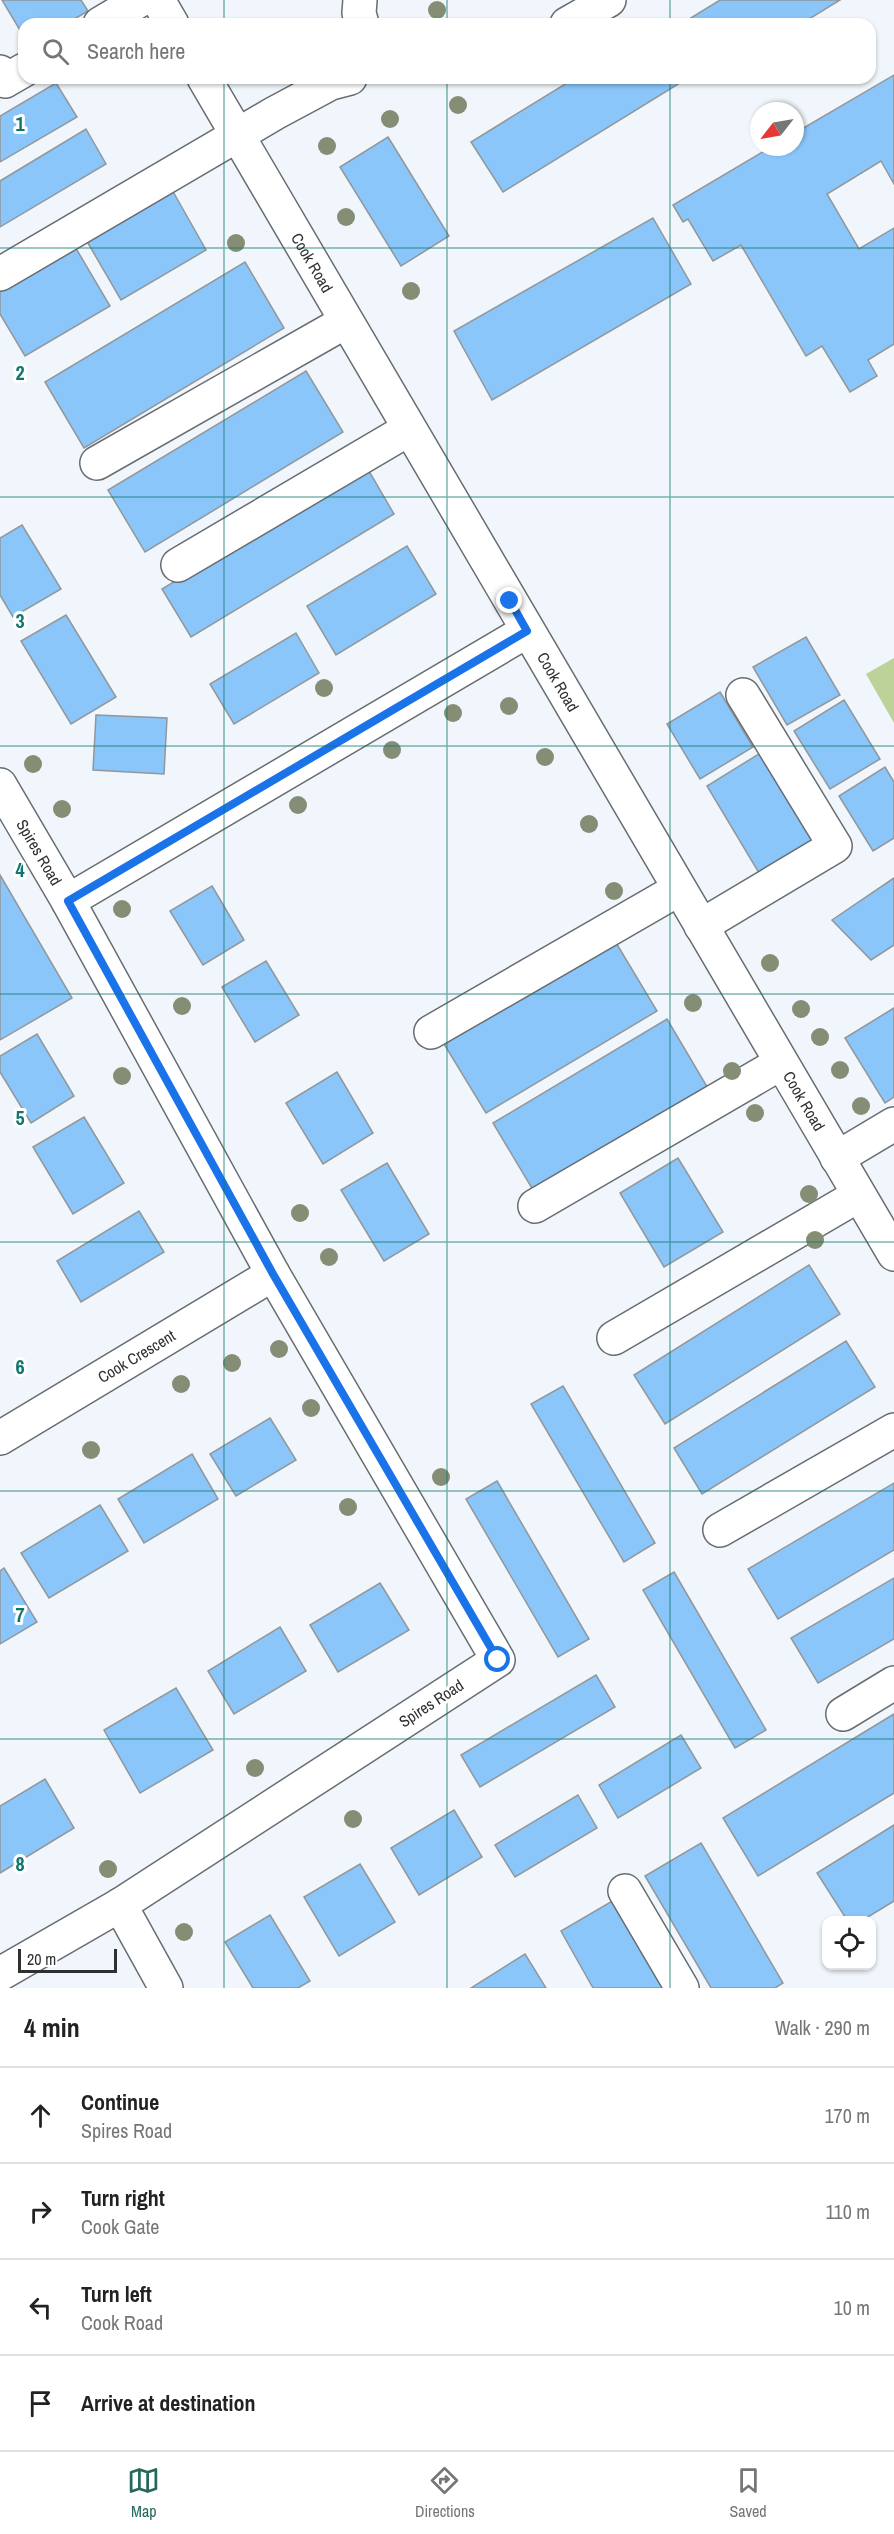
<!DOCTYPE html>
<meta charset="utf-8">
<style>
:root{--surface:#fff;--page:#f2f2f2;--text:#222;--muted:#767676;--line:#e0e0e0;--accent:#25695c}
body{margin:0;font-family:"Archivo Narrow",sans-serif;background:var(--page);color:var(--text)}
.controls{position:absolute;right:18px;bottom:18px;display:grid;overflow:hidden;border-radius:12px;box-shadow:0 2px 4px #0004}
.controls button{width:54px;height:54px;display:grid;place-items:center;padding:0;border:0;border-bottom:2px solid var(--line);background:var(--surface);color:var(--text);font:30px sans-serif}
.compass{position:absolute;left:750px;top:102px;width:54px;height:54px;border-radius:50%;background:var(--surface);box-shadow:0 2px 4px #0004;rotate:239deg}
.scale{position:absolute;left:18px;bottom:15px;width:99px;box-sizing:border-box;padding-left:6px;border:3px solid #2e3032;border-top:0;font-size:16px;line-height:21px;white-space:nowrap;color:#2e3032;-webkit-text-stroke:4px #fff;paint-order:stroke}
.stop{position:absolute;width:18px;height:18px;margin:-14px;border:4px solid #1a73e8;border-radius:50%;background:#fff}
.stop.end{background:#1a73e8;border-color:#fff;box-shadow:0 2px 6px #0008}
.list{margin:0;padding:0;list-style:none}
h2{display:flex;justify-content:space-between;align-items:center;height:78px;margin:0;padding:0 24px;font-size:26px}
h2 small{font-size:20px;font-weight:400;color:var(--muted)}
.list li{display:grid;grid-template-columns:39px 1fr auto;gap:18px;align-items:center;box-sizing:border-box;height:96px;padding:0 24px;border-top:2px solid var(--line)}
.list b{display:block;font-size:22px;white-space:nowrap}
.list p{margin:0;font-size:20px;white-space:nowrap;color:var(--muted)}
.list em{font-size:20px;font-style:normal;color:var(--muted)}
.icon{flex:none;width:33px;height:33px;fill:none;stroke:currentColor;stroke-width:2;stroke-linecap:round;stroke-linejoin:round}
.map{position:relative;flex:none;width:894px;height:1988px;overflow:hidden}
.search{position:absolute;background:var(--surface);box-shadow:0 2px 4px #0004;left:18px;right:18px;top:18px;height:66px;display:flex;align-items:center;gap:15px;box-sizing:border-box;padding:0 21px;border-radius:18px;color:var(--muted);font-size:22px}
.sheet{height:462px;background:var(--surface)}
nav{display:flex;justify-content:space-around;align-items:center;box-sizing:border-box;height:84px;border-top:2px solid var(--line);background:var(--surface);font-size:16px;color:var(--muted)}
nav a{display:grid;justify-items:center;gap:3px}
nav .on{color:var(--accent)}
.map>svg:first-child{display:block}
.green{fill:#bcd299}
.building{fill:#8ac6f9;stroke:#92979b;stroke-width:1.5}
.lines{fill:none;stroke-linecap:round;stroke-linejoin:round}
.minor-casing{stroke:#686d71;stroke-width:36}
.minor{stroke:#fff;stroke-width:33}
.tree{fill:#838e74}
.route{stroke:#1a73e8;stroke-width:8}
.grid{fill:none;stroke:#0f766e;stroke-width:1.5;stroke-opacity:0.55}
.labels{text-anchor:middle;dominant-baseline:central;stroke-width:6;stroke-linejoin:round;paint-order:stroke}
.street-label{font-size:16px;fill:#2e3032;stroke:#fff}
.grid-label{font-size:20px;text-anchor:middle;font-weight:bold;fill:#0f766e;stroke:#fff;stroke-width:6;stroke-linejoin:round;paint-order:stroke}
</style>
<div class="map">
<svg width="894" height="1988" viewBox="0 0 894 1988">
<rect width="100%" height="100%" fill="#f0f6fb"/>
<polygon class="green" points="894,658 894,723 866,674"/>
<g class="building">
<polygon points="2,0 81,0 88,11 66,24 24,24 24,37"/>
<polygon points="720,0 840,0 801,24 681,24"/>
<polygon points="894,75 894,184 881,161 827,194 859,249 894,228 894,344 868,360 877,376 850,392 822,346 806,356 741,245 713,261 688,219 683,222 673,205 771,147 795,147 795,133"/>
<polygon points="575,78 688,78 503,192 471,142"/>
<polygon points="56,83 77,117 0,162 0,116"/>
<polygon points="86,129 106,164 0,227 0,181"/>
<polygon points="388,137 449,236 401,266 340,167"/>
<polygon points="171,188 206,250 121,300 85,238"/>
<polygon points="653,218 691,284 492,400 454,331"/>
<polygon points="74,245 110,306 25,356 0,314 0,288"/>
<polygon points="245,262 284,328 84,448 45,382"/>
<polygon points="306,371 343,432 145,552 108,490"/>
<polygon points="366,466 394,514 191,637 162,589"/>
<polygon points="22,525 61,589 13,617 0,595 0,538"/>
<polygon points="407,546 436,594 336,655 307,606"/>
<polygon points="66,615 116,697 71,724 21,641"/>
<polygon points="296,633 319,673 234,724 210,684"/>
<polygon points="806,637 840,695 787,725 753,667"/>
<polygon points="720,692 753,747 700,779 667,724"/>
<polygon points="844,700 880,759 830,789 794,731"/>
<polygon points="96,715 167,718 164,774 93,770"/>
<polygon points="762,752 815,839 759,873 707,786"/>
<polygon points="885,767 894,782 894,838 873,851 839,796"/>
<polygon points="0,875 72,998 0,1040"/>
<polygon points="894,878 894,945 871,960 832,920"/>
<polygon points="212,886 244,940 203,965 170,911"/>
<polygon points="615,941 657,1011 486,1113 444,1044"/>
<polygon points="266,961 299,1015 255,1042 222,987"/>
<polygon points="894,1008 894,1097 885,1103 845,1038"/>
<polygon points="667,1019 709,1090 536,1195 493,1123"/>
<polygon points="37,1034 74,1096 31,1123 0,1072 0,1056"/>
<polygon points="337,1072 373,1133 323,1164 286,1103"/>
<polygon points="84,1117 124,1183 73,1214 33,1147"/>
<polygon points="678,1158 723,1232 664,1267 620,1193"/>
<polygon points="387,1163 429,1234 384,1261 341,1190"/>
<polygon points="139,1211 164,1252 81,1302 57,1261"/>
<polygon points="809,1265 840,1314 665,1424 634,1375"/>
<polygon points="846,1341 875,1387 702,1494 674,1448"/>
<polygon points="563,1386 655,1543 624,1562 531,1404"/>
<polygon points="270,1418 296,1460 236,1496 210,1454"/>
<polygon points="192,1454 218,1499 144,1543 118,1499"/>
<polygon points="497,1481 589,1639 558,1657 466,1499"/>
<polygon points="894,1483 894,1550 778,1619 748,1569"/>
<polygon points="100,1505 128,1551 49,1598 21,1553"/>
<polygon points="4,1568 37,1622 0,1644 0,1571"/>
<polygon points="674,1572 766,1730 735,1748 643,1590"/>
<polygon points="894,1578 894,1639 818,1683 791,1638"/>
<polygon points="380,1583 409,1630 338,1672 310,1625"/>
<polygon points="280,1627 306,1671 234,1714 208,1671"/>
<polygon points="596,1675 615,1707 480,1787 461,1755"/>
<polygon points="176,1688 213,1750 140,1793 104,1730"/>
<polygon points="894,1714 894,1793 758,1876 723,1818"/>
<polygon points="681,1735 701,1768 618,1818 599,1785"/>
<polygon points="45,1779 74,1828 0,1873 0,1806"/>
<polygon points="578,1795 597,1828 515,1877 495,1845"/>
<polygon points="454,1810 482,1857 419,1895 391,1848"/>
<polygon points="894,1825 894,1901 863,1920 847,1920 817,1873"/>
<polygon points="701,1843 783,1983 775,1988 711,1988 645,1876"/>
<polygon points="360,1864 395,1922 339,1956 304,1897"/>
<polygon points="614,1900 665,1988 593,1988 561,1931"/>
<polygon points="270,1915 310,1981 298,1988 253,1988 225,1942"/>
<polygon points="525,1954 546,1988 471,1988"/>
</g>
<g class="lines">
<defs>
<g id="minor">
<polyline points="158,0 172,24"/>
<polyline points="360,0 359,13 362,24"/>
<polyline points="100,24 140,0"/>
<polyline points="567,24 609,0"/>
<polyline points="0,72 5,81 24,70"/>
<path id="s1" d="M204 78 894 1254"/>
<polyline points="0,274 275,113 331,83 350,78"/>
<polyline points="97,463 345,322"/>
<polyline points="178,565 409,429"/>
<path id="s2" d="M0 785 68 901 273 1274 498 1660 120 1905 0 1974"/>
<polyline points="68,901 527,631"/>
<polyline points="701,926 835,846 743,695"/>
<polyline points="431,1032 679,889"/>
<polyline points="837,1158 894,1124"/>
<polyline points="535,1206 781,1063"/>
<polyline points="614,1338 859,1195"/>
<path id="s3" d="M0 1438 273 1274"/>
<polyline points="720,1530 894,1430"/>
<polyline points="843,1714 894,1683"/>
<polyline points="625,1891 682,1988"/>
<polyline points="120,1905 166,1988"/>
</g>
</defs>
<use href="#minor" class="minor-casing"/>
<use href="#minor" class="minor"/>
</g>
<g class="tree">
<circle cx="437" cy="10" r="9"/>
<circle cx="458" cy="105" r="9"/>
<circle cx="390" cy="119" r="9"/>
<circle cx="327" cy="146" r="9"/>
<circle cx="346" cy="217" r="9"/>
<circle cx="236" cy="243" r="9"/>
<circle cx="411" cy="291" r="9"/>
<circle cx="324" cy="688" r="9"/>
<circle cx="509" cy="706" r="9"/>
<circle cx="453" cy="713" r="9"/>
<circle cx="392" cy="750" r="9"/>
<circle cx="545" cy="757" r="9"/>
<circle cx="33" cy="764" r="9"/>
<circle cx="298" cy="805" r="9"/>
<circle cx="62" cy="809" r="9"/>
<circle cx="589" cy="824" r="9"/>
<circle cx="614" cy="891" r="9"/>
<circle cx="122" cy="909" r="9"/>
<circle cx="770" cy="963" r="9"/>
<circle cx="693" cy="1003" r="9"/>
<circle cx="182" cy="1006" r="9"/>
<circle cx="801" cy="1009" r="9"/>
<circle cx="820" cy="1037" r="9"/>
<circle cx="840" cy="1070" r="9"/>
<circle cx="732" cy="1071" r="9"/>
<circle cx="122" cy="1076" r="9"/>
<circle cx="861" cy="1106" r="9"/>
<circle cx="755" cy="1113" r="9"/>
<circle cx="809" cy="1194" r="9"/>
<circle cx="300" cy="1213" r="9"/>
<circle cx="815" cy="1240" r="9"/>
<circle cx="329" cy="1257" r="9"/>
<circle cx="279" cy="1349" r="9"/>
<circle cx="232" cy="1363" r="9"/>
<circle cx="181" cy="1384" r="9"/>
<circle cx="311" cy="1408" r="9"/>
<circle cx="91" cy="1450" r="9"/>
<circle cx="441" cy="1477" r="9"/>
<circle cx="348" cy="1507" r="9"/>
<circle cx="255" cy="1768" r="9"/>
<circle cx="353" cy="1819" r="9"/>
<circle cx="108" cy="1869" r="9"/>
<circle cx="184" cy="1932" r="9"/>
</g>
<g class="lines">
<polyline class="route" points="498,1660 273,1274 68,901 527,631 510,601"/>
</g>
<path class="grid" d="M224 0V24M447 0V24M670 0V24M224 78V1988M447 78V1988M670 78V1988M0 248H894M0 497H894M0 746H894M0 994H894M0 1242H894M0 1491H894M0 1739H894"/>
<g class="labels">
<g class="street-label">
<text stroke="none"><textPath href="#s1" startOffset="214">Cook Road</textPath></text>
<text stroke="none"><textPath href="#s1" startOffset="700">Cook Road</textPath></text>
<text stroke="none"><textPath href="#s2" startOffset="78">Spires Road</textPath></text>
<text stroke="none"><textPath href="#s1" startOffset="1186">Cook Road</textPath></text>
<text stroke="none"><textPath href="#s3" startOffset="159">Cook Crescent</textPath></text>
<text transform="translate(431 1703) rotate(-33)">Spires Road</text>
</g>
</g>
<g class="grid-label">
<text x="20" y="131">1</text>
<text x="20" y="380">2</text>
<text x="20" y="628">3</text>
<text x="20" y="877">4</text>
<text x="20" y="1125">5</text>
<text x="20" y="1374">6</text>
<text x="20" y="1622">7</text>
<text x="20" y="1871">8</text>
</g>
</svg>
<div class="controls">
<button><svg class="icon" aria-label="locate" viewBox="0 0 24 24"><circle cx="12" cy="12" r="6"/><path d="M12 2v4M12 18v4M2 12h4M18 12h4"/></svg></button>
</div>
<svg class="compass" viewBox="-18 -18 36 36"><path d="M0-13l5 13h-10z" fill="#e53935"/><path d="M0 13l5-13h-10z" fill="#767676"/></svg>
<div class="scale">20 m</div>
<div class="stop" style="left:498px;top:1660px"></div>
<div class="stop end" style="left:510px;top:601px"></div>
<div class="search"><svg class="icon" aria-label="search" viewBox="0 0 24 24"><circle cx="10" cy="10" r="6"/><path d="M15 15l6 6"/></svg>Search here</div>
</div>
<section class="sheet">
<h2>4 min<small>Walk · 290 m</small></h2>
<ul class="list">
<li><svg class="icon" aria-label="ahead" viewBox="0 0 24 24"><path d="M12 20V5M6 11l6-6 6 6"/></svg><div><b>Continue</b><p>Spires Road</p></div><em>170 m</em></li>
<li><svg class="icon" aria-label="right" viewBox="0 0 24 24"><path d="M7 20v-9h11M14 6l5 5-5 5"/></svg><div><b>Turn right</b><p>Cook Gate</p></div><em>110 m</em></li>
<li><svg class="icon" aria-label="left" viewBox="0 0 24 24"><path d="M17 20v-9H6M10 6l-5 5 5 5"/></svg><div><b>Turn left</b><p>Cook Road</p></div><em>10 m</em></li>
<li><svg class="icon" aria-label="arrive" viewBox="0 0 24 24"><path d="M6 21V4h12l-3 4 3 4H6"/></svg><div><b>Arrive at destination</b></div></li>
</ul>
</section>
<nav>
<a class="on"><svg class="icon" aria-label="map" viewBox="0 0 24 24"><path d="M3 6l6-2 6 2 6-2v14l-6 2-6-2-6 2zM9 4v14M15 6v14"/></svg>Map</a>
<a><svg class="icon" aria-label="directions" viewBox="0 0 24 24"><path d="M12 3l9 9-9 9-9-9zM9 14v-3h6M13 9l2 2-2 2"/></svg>Directions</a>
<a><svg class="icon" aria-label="saved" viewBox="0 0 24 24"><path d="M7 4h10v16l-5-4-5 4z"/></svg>Saved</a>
</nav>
